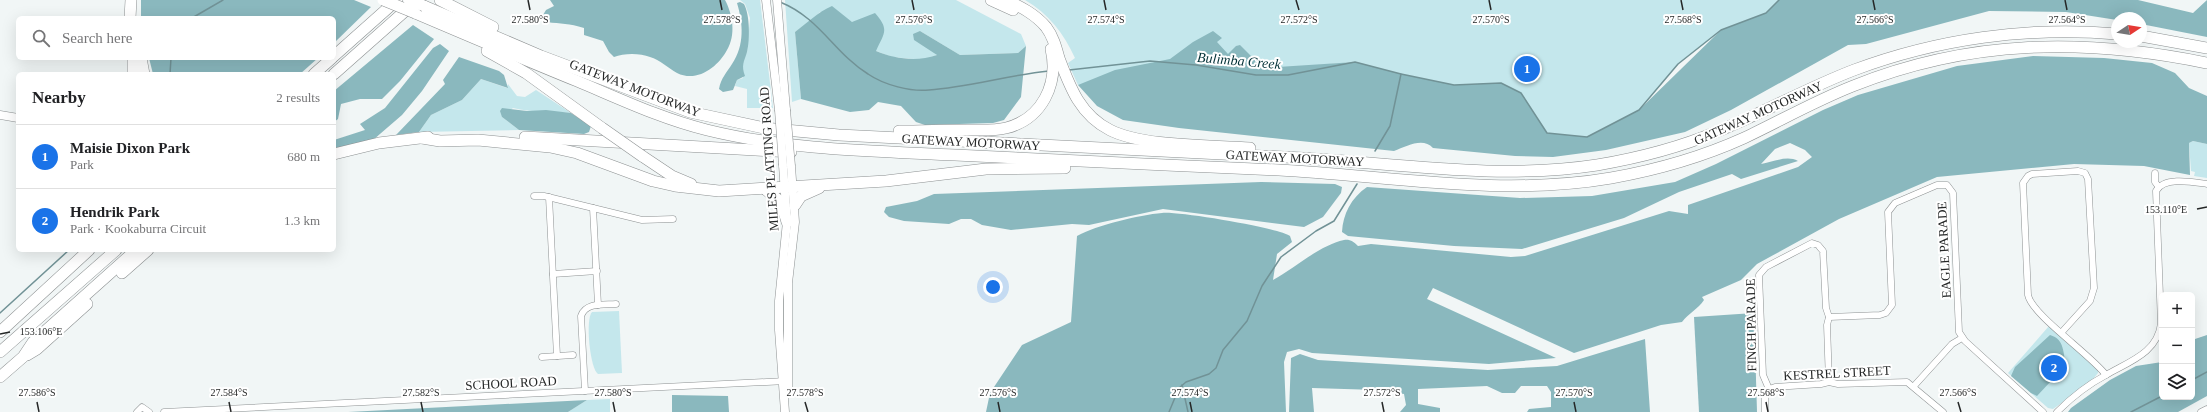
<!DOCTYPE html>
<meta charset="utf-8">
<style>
:root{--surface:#fff;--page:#f2f2f2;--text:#202124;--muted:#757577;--line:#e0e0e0;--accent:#1a73e8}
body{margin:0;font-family:"Times New Roman",serif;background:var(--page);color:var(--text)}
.controls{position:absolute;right:12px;bottom:12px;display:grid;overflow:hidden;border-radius:6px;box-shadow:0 4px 16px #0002}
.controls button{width:36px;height:36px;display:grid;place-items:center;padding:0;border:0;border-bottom:1px solid var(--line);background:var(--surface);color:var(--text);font:20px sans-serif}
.compass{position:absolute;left:2111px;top:12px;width:36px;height:36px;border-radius:50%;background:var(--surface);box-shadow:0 4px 16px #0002;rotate:78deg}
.you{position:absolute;left:993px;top:287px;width:14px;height:14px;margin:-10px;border:3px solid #fff;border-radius:50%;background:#1a73e8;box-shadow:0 0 0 6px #1a73e833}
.badge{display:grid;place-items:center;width:26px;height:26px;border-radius:50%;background:var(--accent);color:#fff;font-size:13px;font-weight:700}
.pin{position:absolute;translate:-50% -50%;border:2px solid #fff;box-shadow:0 1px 4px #0006}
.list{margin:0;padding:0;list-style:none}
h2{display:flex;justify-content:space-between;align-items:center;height:52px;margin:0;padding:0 16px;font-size:17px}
h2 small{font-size:13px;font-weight:400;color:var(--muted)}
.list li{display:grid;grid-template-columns:26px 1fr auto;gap:12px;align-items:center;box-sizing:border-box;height:64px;padding:0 16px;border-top:1px solid var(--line)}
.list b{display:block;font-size:15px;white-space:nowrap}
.list p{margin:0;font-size:13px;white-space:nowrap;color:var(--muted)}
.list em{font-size:13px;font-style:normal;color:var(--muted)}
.icon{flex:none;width:22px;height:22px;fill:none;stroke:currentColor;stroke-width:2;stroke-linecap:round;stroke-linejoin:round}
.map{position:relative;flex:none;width:2207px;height:412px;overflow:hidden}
.search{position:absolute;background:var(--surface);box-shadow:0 4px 16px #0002;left:16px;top:16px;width:320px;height:44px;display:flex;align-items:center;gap:10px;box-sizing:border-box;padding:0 14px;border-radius:6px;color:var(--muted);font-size:15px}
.panel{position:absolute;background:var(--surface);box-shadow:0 4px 16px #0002;left:16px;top:72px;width:320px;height:180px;border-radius:6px}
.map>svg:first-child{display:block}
.green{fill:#c4e7ec}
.forest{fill:#8ab8be}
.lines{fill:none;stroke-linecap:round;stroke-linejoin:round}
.stream{stroke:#719296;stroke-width:1.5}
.street-casing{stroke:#8d9192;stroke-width:7}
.secondary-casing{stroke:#8d9192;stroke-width:9}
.highway-casing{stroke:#8d9192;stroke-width:12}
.street{stroke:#fff;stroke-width:6}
.secondary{stroke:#fff;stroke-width:8}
.highway{stroke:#fff;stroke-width:11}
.secondary-bridge-casing{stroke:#8d9192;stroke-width:9;stroke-linecap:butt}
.highway-bridge-casing{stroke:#8d9192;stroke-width:12;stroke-linecap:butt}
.secondary-bridge{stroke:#fff;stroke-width:8}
.highway-bridge{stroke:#fff;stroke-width:11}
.ticks{fill:none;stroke:#252727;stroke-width:1.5}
.labels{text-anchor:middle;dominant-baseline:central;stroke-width:4;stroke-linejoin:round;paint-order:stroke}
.street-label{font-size:13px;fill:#252727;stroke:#fff}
.water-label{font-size:14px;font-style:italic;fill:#033137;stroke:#fff}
.ticks-label{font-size:10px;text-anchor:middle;fill:#252727;stroke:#fff;stroke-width:4;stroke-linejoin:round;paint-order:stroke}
</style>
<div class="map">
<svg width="2207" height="412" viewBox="0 0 2207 412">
<rect width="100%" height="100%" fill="#f1f6f6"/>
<g class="green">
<polygon points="740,0 760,0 773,108 747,108 747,89 735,86 737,80 743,78 742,59 747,52 750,18 745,4"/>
<polygon points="785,0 956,0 1021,34 1026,46 1018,53 960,55 920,31 937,55 923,60 892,57 876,51 852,22 820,12 815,18 795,32 801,99 792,102"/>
<path d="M1025 0H1779L1766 13 1721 30 1678 64 1639 110 1587 137 1547 133 1535 117 1501 83 1454 85 1401 74 1355 62 1078 85 1068 63 1075 58C1064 34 1049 14 1025 0Z"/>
<path d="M481 79 507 88 508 84 517 96 525 97 536 90 571 113C552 111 532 113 513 108L502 117 519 130 419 132 431 115 462 100Z"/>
<polygon points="2193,141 2207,144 2207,178 2194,176 2195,172 2191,171 2189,143"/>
<path d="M619 311 622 373 598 374C590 369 585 319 592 312Z"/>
<polygon points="2049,326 2098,369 2098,373 2090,383 2053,409 2048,408 2008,373"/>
<polygon points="610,399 610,412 568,412 587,400"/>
</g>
<g class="forest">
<polygon points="141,0 354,0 371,7 334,43 334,18 141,18"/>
<path d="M550 0H725C733 15 736 35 727 50 718 67 697 83 677 73 668 68 660 60 650 57 640 53 624 53 614 57L609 52 603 41 584 35V28C569 23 561 24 547 22L543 15 546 10 554 6Z"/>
<path d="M1779 0H2138L2193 13 2207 0V37L2141 24V18H2117V20L2066 12 1989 11 1866 44 1848 45 1731 110 1685 132 1606 150 1553 157 1515 156 1433 148C1423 137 1407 146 1394 151L1179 128 1123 120 1097 106 1078 85 1115 70 1170 59 1193 42 1213 31 1222 38 1217 42 1228 54 1236 46 1240 45 1263 68 1355 62 1401 74 1454 85 1501 83 1521 93 1547 133 1587 137 1639 110 1721 30 1766 13Z"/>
<path d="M740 2 744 4C750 15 750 40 747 52 744 62 741 65 745 76L737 80 733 90 723 92 719 89C721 78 727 72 732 64 745 45 743 23 737 3Z"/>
<path d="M832 6 852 22 875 13C890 30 884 33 876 51 895 59 917 62 937 55L914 40 913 34 920 31 960 55 1018 53 1026 46 1021 97 1004 120 993 123 925 125 916 122 901 106 878 102 869 110 850 112 801 99 795 32C807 23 818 12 832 6Z"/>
<polygon points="413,25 434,39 400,81 382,99 360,99 341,104 338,119 334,122 334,91"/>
<polygon points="440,44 449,51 422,91 402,115 373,140 334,149 334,140 365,130 360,124 385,108 433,48"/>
<path d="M2033 56 2104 58 2152 63 2175 73 2189 88 2207 96V144L2193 141 2189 143 2190 175 2144 166 2074 164 1937 177 1839 219 1757 264 1741 280 1702 297 1704 300C1698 309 1689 313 1682 322L1661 325 1574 353 1433 288 1427 299 1556 358 1489 364 1312 353 1299 349 1287 352 1284 362 1286 412H986L990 393 1022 345 1071 322 1077 236C1097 225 1139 215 1162 213 1178 211 1279 228 1290 236L1292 242 1277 254 1273 280C1295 268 1320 245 1344 240 1350 239 1354 242 1358 246L1371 244 1511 257 1525 256 1669 211 1688 214V205L1798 167 1812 157 1805 150 1790 143 1775 149 1761 164C1773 162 1787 155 1798 161L1741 179 1732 174 1679 192 1624 218 1522 249 1454 246 1348 236 1342 232C1343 214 1351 198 1367 187L1520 198 1592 196 1675 182 1716 164 1823 110 1858 95 1957 66Z"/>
<polygon points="459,57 499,71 504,75 508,88 481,79 462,100 431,115 419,132 396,135 445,84 443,80"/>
<polygon points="149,58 318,58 300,74 153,74"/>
<polygon points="502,108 527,111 546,110 571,113 591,126 589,132 584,134 519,130 502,117 500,111"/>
<polygon points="1261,182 1335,184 1342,187 1341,193 1323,217 1304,227 1163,209 1089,225 1072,224 1011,230 982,225 971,219 961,219 949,224 904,221 889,217 884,212 886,207 917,201 934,194"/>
<polygon points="1754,313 1757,412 1699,412 1694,317"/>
<path d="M2050 335C2065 339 2063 354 2066 365L2037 396 2031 393 2011 376 2015 367Z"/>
<polygon points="2207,335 2207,396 2178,412 2068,412 2071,408 2110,380 2136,366 2162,362 2162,397 2192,397 2192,340"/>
<polygon points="1645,339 1650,412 1527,412 1529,409 1551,407 1551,392 1547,386 1521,386 1515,393 1502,393 1487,386 1418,389 1418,404 1440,408 1440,412 1400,412 1406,405 1404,394 1377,390 1312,388 1314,412 1289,412 1291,358 1300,354 1318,360 1488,370 1520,368 1557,366"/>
<polygon points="672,395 728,396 729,412 672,412"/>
<polygon points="587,400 568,412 348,412"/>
</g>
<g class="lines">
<g class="stream">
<path d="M780 2C820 18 834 53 868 74 884 85 911 92 929 90 969 87 1009 75 1049 71"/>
<polyline points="192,18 223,0"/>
<polyline points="1069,70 1150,61 1196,65 1256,75 1288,75 1355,62 1401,74 1454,85 1501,83 1521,93 1547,133 1587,137 1639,110 1678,64 1721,30 1766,13 1779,0"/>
<polyline points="170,74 171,58"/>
<polyline points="1375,151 1390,126 1401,74"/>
<polyline points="0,313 69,250"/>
<polyline points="2192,380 2207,372"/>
<polyline points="1182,385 1188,412"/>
<polyline points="1169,412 1179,388 1186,382 1209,374 1216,368 1223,350 1247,321 1262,286 1281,257 1316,231 1334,221 1357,184"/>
<polyline points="2131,412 2162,396"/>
</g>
<defs>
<g id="street">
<polyline points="2155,173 2155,182 2158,186"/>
<polyline points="534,196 544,196 642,220 673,219"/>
<polyline points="549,197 557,356"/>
<polyline points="593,208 598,305"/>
<polyline points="553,274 597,271"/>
<polyline points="1829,317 1880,315 1886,313 1892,305 1888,212 1895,203 1937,185 1947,185 1953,193 1959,332 1965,341 2043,412"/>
<path d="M2061 333 2090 301 2094 288 2088 179 2085 173 2078 171 2032 174 2028 176 2023 183 2028 295C2032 315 2090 354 2106 375"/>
<polyline points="542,357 573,355"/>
<polyline points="1914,386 1952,344 1962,338"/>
<polyline points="1769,389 1763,375 1759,275 1766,267 1812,243 1818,245 1823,251 1826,308 1829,317 1827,325 1829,382"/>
<polyline points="1769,389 1775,387 1821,384 1829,382 1838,384 1907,382 1943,412"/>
<path d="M585 391 581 316C586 302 604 305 616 304"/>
<polyline points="137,412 142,407 149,412"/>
<polyline points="164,412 786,381"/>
<polyline points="1765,412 1765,396 1769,389"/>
<path d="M2057 412C2071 398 2089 384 2106 375 2128 362 2158 353 2161 323L2156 191C2164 176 2193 182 2207 184"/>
<polyline points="2201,412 2207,409"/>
</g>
<g id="secondary">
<polyline points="766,0 779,110"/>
<polyline points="777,0 786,110"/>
<polyline points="0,115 18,118"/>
<polyline points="783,165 787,222 779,301 779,330 785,412"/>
<polyline points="788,392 788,283 795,222 791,166"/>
</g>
<g id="highway">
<polyline points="440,0 493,27"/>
<polyline points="991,0 1013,10"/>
<path d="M1006 0C1021 7 1035 14 1046 27 1053 36 1056 47 1059 58 1070 87 1080 115 1110 130 1143 147 1212 145 1250 148"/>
<path d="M424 6 541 56 690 112 764 128 839 135C994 143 1149 150 1303 158 1401 164 1500 180 1597 165 1638 158 1678 148 1716 132 1763 113 1807 88 1854 70 1937 39 2028 26 2117 34"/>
<path d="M415 13C469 36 523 59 577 81 620 99 662 119 707 130 788 150 872 151 955 155 1063 161 1171 165 1279 170 1389 176 1501 197 1611 178 1656 170 1702 157 1744 138 1780 121 1815 101 1853 86 1970 39 2085 38 2207 63"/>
<polyline points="130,18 131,0"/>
<polyline points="2141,36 2207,48"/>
<polyline points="487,51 526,73 602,128"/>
<polyline points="334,56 397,0"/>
<polyline points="141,58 144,74"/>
<polyline points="133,74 133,58"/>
<polyline points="314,74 332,58"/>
<polyline points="334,74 413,4"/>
<path d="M899 131C922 131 944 130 967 130 980 130 994 131 1006 128 1042 119 1059 84 1051 49"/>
<polyline points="525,137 791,152"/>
<polyline points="422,138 440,141 478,140 550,147 577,153 653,181 675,186 719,191 886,181 986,169 1065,168"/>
<polyline points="334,154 379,143 428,137"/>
<polyline points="642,156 672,176 691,184"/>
<polyline points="765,189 781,202 787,222"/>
<polyline points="795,205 801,196 819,188"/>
<polyline points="122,273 148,250"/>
<polyline points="0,332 89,250"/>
<polyline points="0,352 116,250"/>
<polyline points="27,355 37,349 87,304"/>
<polyline points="0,377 23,357 33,342 136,250"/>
</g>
</defs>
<use href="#street" class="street-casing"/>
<use href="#secondary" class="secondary-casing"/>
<use href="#highway" class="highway-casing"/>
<use href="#street" class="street"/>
<use href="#secondary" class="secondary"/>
<use href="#highway" class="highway"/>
<defs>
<g id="secondary-bridge">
<polyline points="779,110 783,165"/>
<polyline points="786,110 791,166"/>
</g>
<g id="highway-bridge">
<polyline points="383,0 415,13"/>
<polyline points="409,0 424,6"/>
<polyline points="602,128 642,156"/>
</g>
</defs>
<use href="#secondary-bridge" class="secondary-bridge-casing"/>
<use href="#highway-bridge" class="highway-bridge-casing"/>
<use href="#secondary-bridge" class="secondary-bridge"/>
<use href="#highway-bridge" class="highway-bridge"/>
</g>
<path class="ticks" d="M528 0 530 10M720 0 722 10M912 0 914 10M1104 0 1106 10M1296 0 1299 10M1489 0 1491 10M1681 0 1683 10M1873 0 1875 10M2065 0 2067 10M2197 209 2207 207M0 334 10 332M37 402 39 412M229 402 231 412M421 402 423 412M613 402 615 412M805 402 808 412M998 402 1000 412M1190 402 1192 412M1382 402 1384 412M1574 402 1576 412M1766 402 1768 412M1958 402 1961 412"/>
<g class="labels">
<g class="street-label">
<text transform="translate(635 88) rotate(21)">GATEWAY MOTORWAY</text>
<text transform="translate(1758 113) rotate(-24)">GATEWAY MOTORWAY</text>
<text transform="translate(971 142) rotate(3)">GATEWAY MOTORWAY</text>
<text transform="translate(1295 158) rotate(3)">GATEWAY MOTORWAY</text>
<text transform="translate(769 159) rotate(-94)">MILES PLATTING ROAD</text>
<text transform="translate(1944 250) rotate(-93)">EAGLE PARADE</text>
<text transform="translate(1751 325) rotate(-91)">FINCH PARADE</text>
<text transform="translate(1837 373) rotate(-3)">KESTREL STREET</text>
<text transform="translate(511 383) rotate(-3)">SCHOOL ROAD</text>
</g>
<g class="water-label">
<text transform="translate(1239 61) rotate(5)">Bulimba Creek</text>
</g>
</g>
<g class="ticks-label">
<text x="530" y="23">27.580°S</text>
<text x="722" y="23">27.578°S</text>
<text x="914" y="23">27.576°S</text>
<text x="1106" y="23">27.574°S</text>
<text x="1299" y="23">27.572°S</text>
<text x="1491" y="23">27.570°S</text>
<text x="1683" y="23">27.568°S</text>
<text x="1875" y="23">27.566°S</text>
<text x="2067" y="23">27.564°S</text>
<text x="2166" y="213">153.110°E</text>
<text x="41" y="335">153.106°E</text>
<text x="37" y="396">27.586°S</text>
<text x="229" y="396">27.584°S</text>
<text x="421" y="396">27.582°S</text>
<text x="613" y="396">27.580°S</text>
<text x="805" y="396">27.578°S</text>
<text x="998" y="396">27.576°S</text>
<text x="1190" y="396">27.574°S</text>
<text x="1382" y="396">27.572°S</text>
<text x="1574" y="396">27.570°S</text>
<text x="1766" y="396">27.568°S</text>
<text x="1958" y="396">27.566°S</text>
</g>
</svg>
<div class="controls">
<button>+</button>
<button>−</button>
<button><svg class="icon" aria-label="layers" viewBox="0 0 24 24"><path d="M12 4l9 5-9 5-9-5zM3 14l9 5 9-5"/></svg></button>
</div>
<svg class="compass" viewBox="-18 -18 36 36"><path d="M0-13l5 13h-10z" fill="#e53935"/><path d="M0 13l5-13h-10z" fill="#757577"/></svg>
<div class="you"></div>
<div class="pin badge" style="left:1527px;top:69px">1</div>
<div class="pin badge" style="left:2054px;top:368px">2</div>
<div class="search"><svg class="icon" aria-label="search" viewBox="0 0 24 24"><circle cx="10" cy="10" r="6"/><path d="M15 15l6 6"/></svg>Search here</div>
<section class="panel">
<h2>Nearby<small>2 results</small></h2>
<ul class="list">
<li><span class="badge">1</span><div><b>Maisie Dixon Park</b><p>Park</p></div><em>680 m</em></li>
<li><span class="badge">2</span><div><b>Hendrik Park</b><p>Park · Kookaburra Circuit</p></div><em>1.3 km</em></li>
</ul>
</section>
</div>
